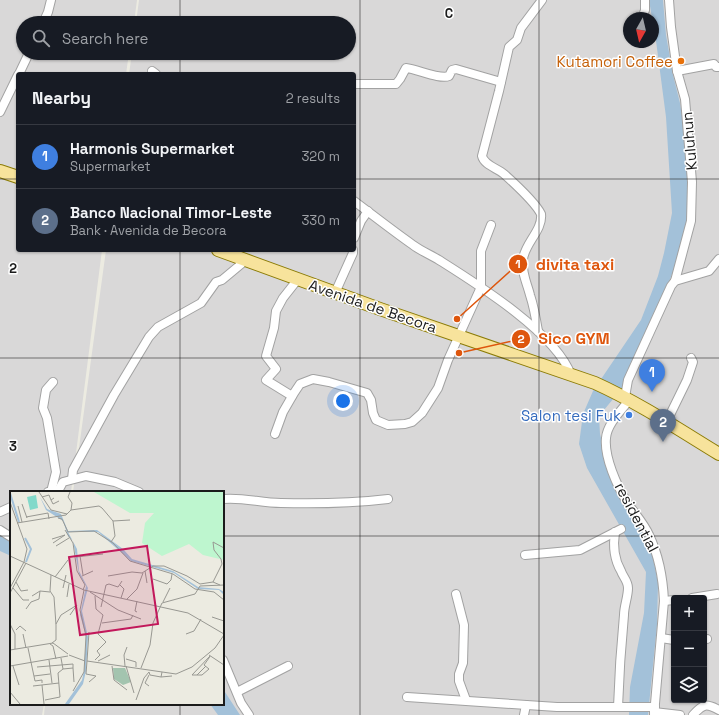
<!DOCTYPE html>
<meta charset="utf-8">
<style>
:root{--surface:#171b24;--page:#242831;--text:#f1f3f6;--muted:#9ea1a6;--line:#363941;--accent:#ea580c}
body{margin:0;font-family:"Space Grotesk",sans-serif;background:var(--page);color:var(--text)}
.controls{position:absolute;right:12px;bottom:12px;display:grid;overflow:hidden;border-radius:4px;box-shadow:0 1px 3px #0004}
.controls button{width:36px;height:36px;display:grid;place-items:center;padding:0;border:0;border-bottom:1px solid var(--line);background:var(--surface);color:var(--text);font:20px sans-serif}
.compass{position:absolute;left:623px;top:12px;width:36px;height:36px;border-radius:50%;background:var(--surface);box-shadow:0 1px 3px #0004;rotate:188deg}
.you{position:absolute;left:343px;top:401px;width:14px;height:14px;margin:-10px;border:3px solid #fff;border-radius:50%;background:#1a73e8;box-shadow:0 0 0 6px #1a73e833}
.badge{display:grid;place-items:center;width:26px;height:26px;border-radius:50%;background:var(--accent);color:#fff;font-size:13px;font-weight:700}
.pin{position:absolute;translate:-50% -33px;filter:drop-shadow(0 1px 2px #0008)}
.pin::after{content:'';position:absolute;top:21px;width:14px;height:12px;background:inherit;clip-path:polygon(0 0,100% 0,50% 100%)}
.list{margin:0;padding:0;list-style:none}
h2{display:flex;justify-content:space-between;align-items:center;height:52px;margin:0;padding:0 16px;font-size:17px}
h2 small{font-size:13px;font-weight:400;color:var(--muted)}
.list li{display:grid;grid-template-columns:26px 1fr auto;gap:12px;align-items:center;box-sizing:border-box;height:64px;padding:0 16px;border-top:1px solid var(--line)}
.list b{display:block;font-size:15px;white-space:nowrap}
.list p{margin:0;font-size:13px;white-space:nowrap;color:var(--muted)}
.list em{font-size:13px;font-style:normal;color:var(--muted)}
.icon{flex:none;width:22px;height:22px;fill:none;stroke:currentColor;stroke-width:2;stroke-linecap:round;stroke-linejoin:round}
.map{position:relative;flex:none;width:719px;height:715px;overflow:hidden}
.search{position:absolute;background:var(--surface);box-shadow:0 1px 3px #0004;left:16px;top:16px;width:340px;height:44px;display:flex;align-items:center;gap:10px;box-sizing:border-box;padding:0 14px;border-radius:22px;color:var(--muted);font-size:15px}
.panel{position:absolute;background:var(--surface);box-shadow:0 1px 3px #0004;left:16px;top:72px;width:340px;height:180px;border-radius:4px}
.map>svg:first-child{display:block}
.residential{fill:#d9d8d8;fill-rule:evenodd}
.water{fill:#a3c1d9}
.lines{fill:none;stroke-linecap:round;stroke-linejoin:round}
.street-casing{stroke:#a2a2a2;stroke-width:10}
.primary-casing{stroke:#8c7c07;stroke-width:14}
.street{stroke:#fff;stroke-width:8}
.primary{stroke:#f7e39c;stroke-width:12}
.grid{fill:none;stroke:#1b1b1b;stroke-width:1;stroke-opacity:0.55}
.food-dot{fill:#e8710a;stroke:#fff;stroke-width:1.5}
.shop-dot{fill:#3f7fe0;stroke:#fff;stroke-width:1.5}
.labels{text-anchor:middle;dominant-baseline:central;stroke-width:3;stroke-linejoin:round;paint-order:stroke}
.food-label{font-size:15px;fill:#c56008;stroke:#fff;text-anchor:end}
.street-label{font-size:15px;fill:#1b1b1b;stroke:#fff}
.shop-label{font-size:15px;fill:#366cbe;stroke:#fff;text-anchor:end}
.inset-river{fill:none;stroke:#a3c1d9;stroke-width:2}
.inset-road{fill:none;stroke:#989892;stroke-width:1}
.view{fill:#c2185b;fill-opacity:0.15;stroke:#c2185b;stroke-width:2}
.inset-edge{fill:none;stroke:#1b1b1b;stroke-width:2}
.grid-label{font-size:13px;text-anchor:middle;font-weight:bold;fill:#1b1b1b;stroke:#fff;stroke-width:3;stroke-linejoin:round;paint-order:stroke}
.leader{fill:none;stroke:#de560d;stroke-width:1.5}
.callout-dot{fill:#de560d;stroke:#fff;stroke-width:1.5}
.mark-label{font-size:12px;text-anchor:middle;font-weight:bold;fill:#fff}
.callout-label{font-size:16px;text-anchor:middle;font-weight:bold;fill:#de560d;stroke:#fff;stroke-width:3;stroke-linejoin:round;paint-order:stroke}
</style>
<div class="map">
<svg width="719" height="715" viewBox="0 0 719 715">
<rect width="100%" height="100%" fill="#ecebe1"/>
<g class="residential">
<polygon points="0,0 137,0 134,23 23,23 23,53 129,53 126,74 18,74 18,250 102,250 71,492 11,492 11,704 44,704 42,715 0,715"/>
<path d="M139 0H719V715H44L45 704H223V492H73L106 250H354V74H129L132 53H349V23H136ZM629 18H653V42H629ZM674 598H704V700H674Z"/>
</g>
<g class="water">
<polygon points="649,0 663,0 666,35 673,75 680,103 686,141 689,178 687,223 678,258 666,290 623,387 599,416 600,434 608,466 617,492 651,547 658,583 657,625 648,715 629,715 630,687 644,613 646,572 587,468 579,444 583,414 593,391 641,320 658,276 664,253 672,213 666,117 653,18 652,18"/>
<polygon points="0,536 11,541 11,556 0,551"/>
<polygon points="223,689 240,715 218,715 210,704 223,704"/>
</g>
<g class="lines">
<defs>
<g id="street">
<polyline points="669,0 671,27 677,71 685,99 692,182 691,221 675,281"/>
<polyline points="635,18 643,16 645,10 645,0"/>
<polyline points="43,23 48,12 51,0"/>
<polyline points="152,71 156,74"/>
<polyline points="677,71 714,64 716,67 719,67"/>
<polyline points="19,74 29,53"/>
<path d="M354 84H396L400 79 406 68C417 69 440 80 449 76L452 70 456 69 501 82"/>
<polyline points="0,112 18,75"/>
<path d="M354 201C374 216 393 231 413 245 421 251 431 255 439 260 477 284 556 333 571 375"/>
<polyline points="354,238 361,221 368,211"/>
<polyline points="335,293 353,253 353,250"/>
<path d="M538 331C536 319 534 307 530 295 527 283 521 272 523 259 525 243 543 230 541 214 535 202 514 183 504 174 497 168 484 165 482 156L499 91 509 47 517 40 521 28 542 0"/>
<polyline points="292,396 266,380 276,369 266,356 274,328 276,311 283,298 298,279"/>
<polyline points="625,397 628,380 671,286 675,281 709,271 719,259"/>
<path d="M630 399C621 411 607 424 606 438 604 457 617 486 627 502 634 513 644 523 649 535 659 556 663 578 664 601L654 715"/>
<polyline points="667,421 687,380 693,362 691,358"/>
<polyline points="275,434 283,412 294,393 300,384 313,379 329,382 367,393 371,400 373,413 376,420 388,425 405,424 412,422 422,413 438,388 448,360 481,287 481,251 491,225"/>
<polyline points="72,479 73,470 114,395 149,337 158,327 201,303 216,282 222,280 246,260"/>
<polyline points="48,492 58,491 63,482 86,476 115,482 139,492"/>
<polyline points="51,492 56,472 47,418 43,408 46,390 53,382"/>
<path d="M223 499C243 497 261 503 281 503 316 504 353 503 388 499"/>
<polyline points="0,512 11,507"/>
<polyline points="0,530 11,537"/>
<path d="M615 532C613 545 614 559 621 571 623 577 628 581 628 588 628 597 624 606 624 615 621 646 619 677 618 707"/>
<polyline points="525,555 580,550 621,529"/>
<polyline points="456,594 464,625 463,663 459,674 459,681 466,700"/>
<polyline points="692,598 717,594"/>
<polyline points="664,601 674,600"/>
<polyline points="661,638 674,640"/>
<polyline points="704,639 707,639"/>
<polyline points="223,660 241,703 249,715"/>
<polyline points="237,692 288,666"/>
<polyline points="407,697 557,707 655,707"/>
<polyline points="654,712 680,715"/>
<polyline points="524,715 526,705"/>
<path d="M693 715C703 704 706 703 719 710"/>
</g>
<g id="primary">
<polyline points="0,171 18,177"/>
<path d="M218 250 380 309 595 383C639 403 678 429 719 454"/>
</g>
</defs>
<use href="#street" class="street-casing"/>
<use href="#primary" class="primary-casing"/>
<use href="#street" class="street"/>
<use href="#primary" class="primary"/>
</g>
<path class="grid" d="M180 0V23M360 0V715M539 0V715M180 53V74M0 179H18M354 179H719M180 250V492M0 358H719M0 536H11M223 536H719M180 704V715"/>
<circle class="food-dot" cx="681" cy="61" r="4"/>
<circle class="shop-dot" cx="629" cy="415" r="4"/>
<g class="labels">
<g class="food-label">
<text x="673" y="61">Kutamori Coffee</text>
</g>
<g class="street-label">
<text transform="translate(689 141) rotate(-95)">Kuluhun</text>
<text transform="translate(373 306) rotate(19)">Avenida de Becora</text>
<text transform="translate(637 517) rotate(62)">residential</text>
</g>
<g class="shop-label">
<text x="621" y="415">Salon tesi Fuk</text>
</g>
</g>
<g transform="translate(10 491)">
<rect width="214" height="214" fill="#ecebe1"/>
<path d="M103 177H115L121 191 113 194 104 188Z" fill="#a3c4af"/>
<path d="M84 1H214V69L193 64 179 53 152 65 132 52 135 32 144 22H120Z" fill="#bef6cf"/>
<path d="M26 4 28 17 20 19 17 6Z" fill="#82d9ca"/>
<path d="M30 6 37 18 51 23 58 40 87 39 113 58 122 68 163 80 188 96 209 98 214 101V104L209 99 188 98 164 82 121 70 88 41H58L67 58 69 80 78 97 72 120 78 146 76 180 73 193 59 213H55L72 189 74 180 76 145 70 124 76 95 69 83 63 50 58 45 53 30 36 19Z" fill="#a3c1d9"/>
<path class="inset-river" d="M0 2 9 31M15 47 21 58 16 71"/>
<path class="inset-road" d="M29 1 41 19 57 23M32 6 39 4 41 9M44 7 41 9 43 13 49 10M0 11 17 58 14 71M12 13 17 27M8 15 12 31M61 19 89 15 92 17 103 30 105 45 101 51M16 26 38 22 39 28M48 27 52 28 58 41 84 40 103 52 120 70 163 83 185 98 204 101 214 109M103 30 120 29M7 32 56 24 61 19 62 12 58 6 60 1M55 39 63 52 67 80 75 94 73 99M42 48 55 44M43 52 55 44M46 55 59 47M0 65 74 99 178 122 214 143M70 65 73 84M66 66 93 63M135 80 137 92M41 84 40 100 44 106 46 134V149L42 152M72 85 83 80M98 85 122 81 132 82 143 75H154L177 85 190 93 203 91 210 94M45 86 58 69M143 88 157 93 161 89 162 83M6 91 11 100 18 99M203 91 212 73 211 68 204 59 203 51 214 57M110 94 114 98 111 107M0 97 14 71M3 97 13 109H19M53 97 56 84M80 101 108 119 131 128M0 102 16 72M22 105 30 100 40 101M85 105 86 118 93 124 88 143 96 151 87 160 90 164 85 169M57 106 59 93M117 108 127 98 133 82M153 111 160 97M91 116 96 94 99 93 108 96 112 90M16 118 21 111 29 108 30 100M127 121 125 120 127 110M60 124 67 114M202 126 214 130M92 132 121 128 123 124M0 133 5 143V158M46 133 51 124 67 114M6 139 10 135 16 140M13 143 16 157M176 143 184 140 191 128M40 153 43 155 46 168M18 157 25 190 32 189V192M0 159 43 152 58 163M59 164 75 170M199 164 214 174M200 165 199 167 194 174 199 178 192 184H182ZM116 168 126 171V176M39 169 42 192M77 170 166 183 182 176 205 157 214 144M77 170 76 183 86 185 79 191M77 170 79 141M88 170 100 164M0 175 58 165M3 175 9 194M102 175 104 189 117 199M115 175 114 164 117 156M116 175 124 202M27 176 63 173V177L53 178M63 177 64 191M131 177 140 154 143 132 152 112 185 103 190 95 214 94M139 181 140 184 151 186M152 181 151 186 162 185M139 184 135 192 139 195M187 184 196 175M24 185 40 183M32 194 34 213M23 195 49 192M63 200 74 181 76 145 70 119 74 99M0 201 10 213M35 209 50 206 48 182 53 178 51 167M126 209 134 187 139 181"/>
<path class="view" d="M137 55 148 133 70 144 59 66Z"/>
<rect width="214" height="214" class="inset-edge"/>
</g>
<g class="grid-label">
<text x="449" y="18">C</text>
<text x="13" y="273">2</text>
<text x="13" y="451">3</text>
</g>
<path class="leader" d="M457 319L518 264M459 353L521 339"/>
<g class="callout-dot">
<circle cx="457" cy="319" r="4"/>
<circle cx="459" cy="353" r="4"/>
<circle cx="518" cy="264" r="10"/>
<circle cx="521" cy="339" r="10"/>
</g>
<g class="mark-label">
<text x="518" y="268">1</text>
<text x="521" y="343">2</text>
</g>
<g class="callout-label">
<text x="575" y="270">divita taxi</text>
<text x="574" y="344">Sico GYM</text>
</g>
</svg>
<div class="controls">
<button>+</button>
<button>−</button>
<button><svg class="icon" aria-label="layers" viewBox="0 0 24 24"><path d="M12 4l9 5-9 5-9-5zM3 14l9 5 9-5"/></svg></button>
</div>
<svg class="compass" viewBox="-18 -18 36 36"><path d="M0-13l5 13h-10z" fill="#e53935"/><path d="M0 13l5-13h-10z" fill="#9ea1a6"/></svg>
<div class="you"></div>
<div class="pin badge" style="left:652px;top:392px;background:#3f7fe0">1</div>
<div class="pin badge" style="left:663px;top:442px;background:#5c6f8a">2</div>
<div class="search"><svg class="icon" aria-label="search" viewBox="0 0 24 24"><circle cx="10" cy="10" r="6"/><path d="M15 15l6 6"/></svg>Search here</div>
<section class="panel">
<h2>Nearby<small>2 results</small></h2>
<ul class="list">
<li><span class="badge" style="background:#3f7fe0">1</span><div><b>Harmonis Supermarket</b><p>Supermarket</p></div><em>320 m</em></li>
<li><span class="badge" style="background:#5c6f8a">2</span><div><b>Banco Nacional Timor-Leste</b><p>Bank · Avenida de Becora</p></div><em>330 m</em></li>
</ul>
</section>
</div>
